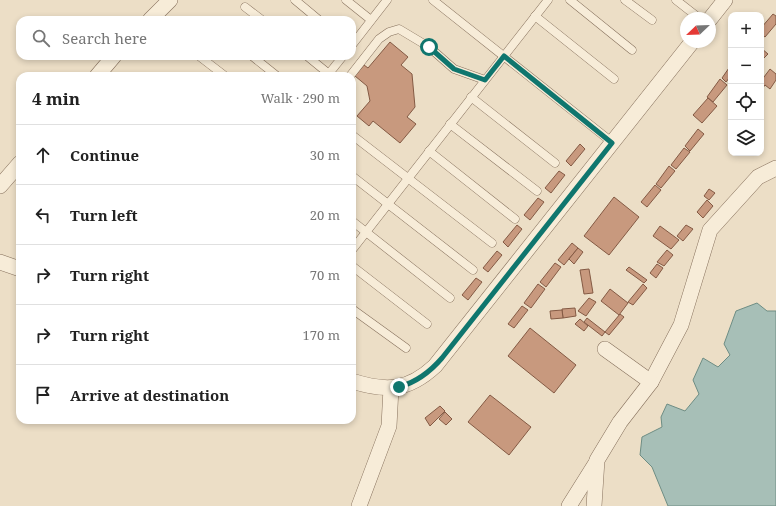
<!DOCTYPE html>
<meta charset="utf-8">
<style>
:root{--surface:#fff;--page:#f6f6f6;--text:#222;--muted:#767676;--line:#e0e0e0}
body{margin:0;font-family:"Noto Serif",serif;background:var(--page);color:var(--text)}
.controls{position:absolute;right:12px;top:12px;display:grid;overflow:hidden;border-radius:8px;box-shadow:0 2px 6px #0003}
.controls button{width:36px;height:36px;display:grid;place-items:center;padding:0;border:0;border-bottom:1px solid var(--line);background:var(--surface);color:var(--text);font:20px sans-serif}
.compass{position:absolute;left:680px;top:12px;width:36px;height:36px;border-radius:50%;background:var(--surface);box-shadow:0 2px 6px #0003;rotate:247deg}
.stop{position:absolute;width:12px;height:12px;margin:-9px;border:3px solid #0f766e;border-radius:50%;background:#fff}
.stop.end{background:#0f766e;border-color:#fff;box-shadow:0 1px 4px #0008}
.list{margin:0;padding:0;list-style:none}
h2{display:flex;justify-content:space-between;align-items:center;height:52px;margin:0;padding:0 16px;font-size:17px}
h2 small{font-size:13px;font-weight:400;color:var(--muted)}
.list li{display:grid;grid-template-columns:26px 1fr auto;gap:12px;align-items:center;box-sizing:border-box;height:60px;padding:0 16px;border-top:1px solid var(--line)}
.list b{display:block;font-size:15px;white-space:nowrap}
.list em{font-size:13px;font-style:normal;color:var(--muted)}
.icon{flex:none;width:22px;height:22px;fill:none;stroke:currentColor;stroke-width:2;stroke-linecap:round;stroke-linejoin:round}
.map{position:relative;flex:none;width:776px;height:506px;overflow:hidden}
.search{position:absolute;background:var(--surface);box-shadow:0 2px 6px #0003;left:16px;top:16px;width:340px;height:44px;display:flex;align-items:center;gap:10px;box-sizing:border-box;padding:0 14px;border-radius:12px;color:var(--muted);font-size:15px}
.panel{position:absolute;background:var(--surface);box-shadow:0 2px 6px #0003;left:16px;top:72px;width:340px;height:352px;border-radius:12px}
.map>svg:first-child{display:block}
.water{fill:#a7bfb7;stroke:#6e8d84}
.building{fill:#c8997e;stroke:#845a44}
.lines{fill:none;stroke-linecap:round;stroke-linejoin:round}
.lane-casing{stroke:#86705c;stroke-width:9}
.street-casing{stroke:#86705c;stroke-width:16}
.lane{stroke:#f7ecd8;stroke-width:8}
.street{stroke:#f7ecd8;stroke-width:15}
.route{stroke:#0f766e;stroke-width:5}
</style>
<div class="map">
<svg width="776" height="506" viewBox="0 0 776 506">
<rect width="100%" height="100%" fill="#ecdec6"/>
<polygon class="water" points="757,303 767,311 776,311 776,506 668,506 652,467 640,455 642,437 662,427 661,417 667,404 685,411 699,394 693,380 703,358 718,367 730,355 724,344 736,311"/>
<g class="building">
<polygon points="773,14 776,16 776,24 765,37 761,34 761,28"/>
<polygon points="390,42 408,57 401,65 412,74 415,107 407,117 416,124 400,143 373,121 369,126 357,116 370,101 367,86 355,76 364,65 368,68"/>
<polygon points="761,48 768,54 762,60 761,59"/>
<polygon points="731,65 731,78 730,77 726,82 722,78"/>
<polygon points="770,69 776,74 776,80 770,89 765,85 762,89 761,88 761,81"/>
<polygon points="720,79 727,85 713,102 707,97"/>
<polygon points="708,98 717,106 702,123 693,115"/>
<polygon points="698,129 704,134 690,151 685,146"/>
<polygon points="580,144 585,149 571,166 566,161"/>
<polygon points="684,148 690,152 676,169 671,165"/>
<polygon points="669,166 675,171 661,188 656,184"/>
<polygon points="559,171 565,175 551,193 545,188"/>
<polygon points="655,185 661,190 647,207 641,202"/>
<polygon points="709,189 715,193 709,200 704,196"/>
<polygon points="614,197 639,217 609,255 584,236"/>
<polygon points="538,198 544,202 530,220 524,215"/>
<polygon points="707,200 713,206 703,218 697,212"/>
<polygon points="517,225 522,229 508,247 503,242"/>
<polygon points="686,225 693,229 683,241 677,236"/>
<polygon points="660,226 679,240 671,249 653,236"/>
<polygon points="572,243 578,248 564,265 558,260"/>
<polygon points="578,248 583,252 574,264 569,259"/>
<polygon points="667,250 673,255 664,266 657,262"/>
<polygon points="497,251 502,255 488,272 483,268"/>
<polygon points="555,263 561,267 546,287 540,282"/>
<polygon points="657,264 663,268 656,278 650,273"/>
<polygon points="629,267 647,280 644,283 626,270"/>
<polygon points="589,269 593,293 584,294 580,270"/>
<polygon points="476,278 482,282 468,300 462,295"/>
<polygon points="538,284 545,289 531,308 524,303"/>
<polygon points="643,284 647,288 633,305 628,302"/>
<polygon points="610,289 628,303 619,315 601,301"/>
<polygon points="589,298 596,302 586,316 578,311"/>
<polygon points="522,306 528,310 514,328 508,324"/>
<polygon points="575,308 576,316 563,318 562,309"/>
<polygon points="562,310 563,318 551,319 550,311"/>
<polygon points="620,314 624,317 609,335 605,332"/>
<polygon points="587,318 605,332 602,336 584,322"/>
<polygon points="580,319 588,326 584,331 575,324"/>
<polygon points="530,328 576,365 554,393 508,356"/>
<polygon points="490,395 531,427 509,455 468,422"/>
<polygon points="440,406 445,411 430,426 425,418"/>
<polygon points="445,412 452,419 446,425 439,419"/>
</g>
<g class="lines">
<defs>
<g id="lane">
<polyline points="295,0 319,20"/>
<polyline points="346,0 371,20"/>
<polyline points="433,0 613,143"/>
<polyline points="570,0 632,50"/>
<polyline points="625,0 652,20"/>
<polyline points="676,0 699,18"/>
<polyline points="245,7 262,20"/>
<polyline points="535,16 614,79"/>
<polyline points="352,45 387,0"/>
<polyline points="199,56 225,76"/>
<polyline points="252,56 277,76"/>
<polyline points="307,56 329,74"/>
<polyline points="327,76 343,56"/>
<polyline points="350,76 379,39 389,32 399,29 429,47 454,69 485,80"/>
<polyline points="471,97 555,163"/>
<polyline points="450,124 537,191"/>
<polyline points="352,135 492,243"/>
<polyline points="429,151 515,219"/>
<polyline points="352,176 473,270"/>
<polyline points="352,221 450,298"/>
<polyline points="352,250 548,0"/>
<polyline points="352,266 427,324"/>
<polyline points="352,309 406,348"/>
</g>
<g id="street">
<polyline points="710,19 725,0"/>
<polyline points="150,20 170,0"/>
<polyline points="97,76 114,56"/>
<polyline points="0,186 20,163"/>
<polyline points="0,262 20,269"/>
<path d="M352 381C386 392 408 391 435 366L692 42"/>
<polyline points="651,382 681,325 710,230 758,177 776,168"/>
<polyline points="359,506 389,426 391,388"/>
<polyline points="569,506 596,463"/>
<polyline points="594,506 597,460 620,422 651,382 605,349"/>
</g>
</defs>
<use href="#lane" class="lane-casing"/>
<use href="#street" class="street-casing"/>
<use href="#lane" class="lane"/>
<use href="#street" class="street"/>
</g>
<g class="lines">
<path class="route" d="M399 387C417 382 430 372 442 358L612 143 504 56 485 80 454 69 429 47"/>
</g>
</svg>
<div class="controls">
<button>+</button>
<button>−</button>
<button><svg class="icon" aria-label="locate" viewBox="0 0 24 24"><circle cx="12" cy="12" r="6"/><path d="M12 2v4M12 18v4M2 12h4M18 12h4"/></svg></button>
<button><svg class="icon" aria-label="layers" viewBox="0 0 24 24"><path d="M12 4l9 5-9 5-9-5zM3 14l9 5 9-5"/></svg></button>
</div>
<svg class="compass" viewBox="-18 -18 36 36"><path d="M0-13l5 13h-10z" fill="#e53935"/><path d="M0 13l5-13h-10z" fill="#767676"/></svg>
<div class="stop" style="left:429px;top:47px"></div>
<div class="stop end" style="left:399px;top:387px"></div>
<div class="search"><svg class="icon" aria-label="search" viewBox="0 0 24 24"><circle cx="10" cy="10" r="6"/><path d="M15 15l6 6"/></svg>Search here</div>
<section class="panel">
<h2>4 min<small>Walk · 290 m</small></h2>
<ul class="list">
<li><svg class="icon" aria-label="ahead" viewBox="0 0 24 24"><path d="M12 20V5M6 11l6-6 6 6"/></svg><div><b>Continue</b></div><em>30 m</em></li>
<li><svg class="icon" aria-label="left" viewBox="0 0 24 24"><path d="M17 20v-9H6M10 6l-5 5 5 5"/></svg><div><b>Turn left</b></div><em>20 m</em></li>
<li><svg class="icon" aria-label="right" viewBox="0 0 24 24"><path d="M7 20v-9h11M14 6l5 5-5 5"/></svg><div><b>Turn right</b></div><em>70 m</em></li>
<li><svg class="icon" aria-label="right" viewBox="0 0 24 24"><path d="M7 20v-9h11M14 6l5 5-5 5"/></svg><div><b>Turn right</b></div><em>170 m</em></li>
<li><svg class="icon" aria-label="arrive" viewBox="0 0 24 24"><path d="M6 21V4h12l-3 4 3 4H6"/></svg><div><b>Arrive at destination</b></div></li>
</ul>
</section>
</div>
